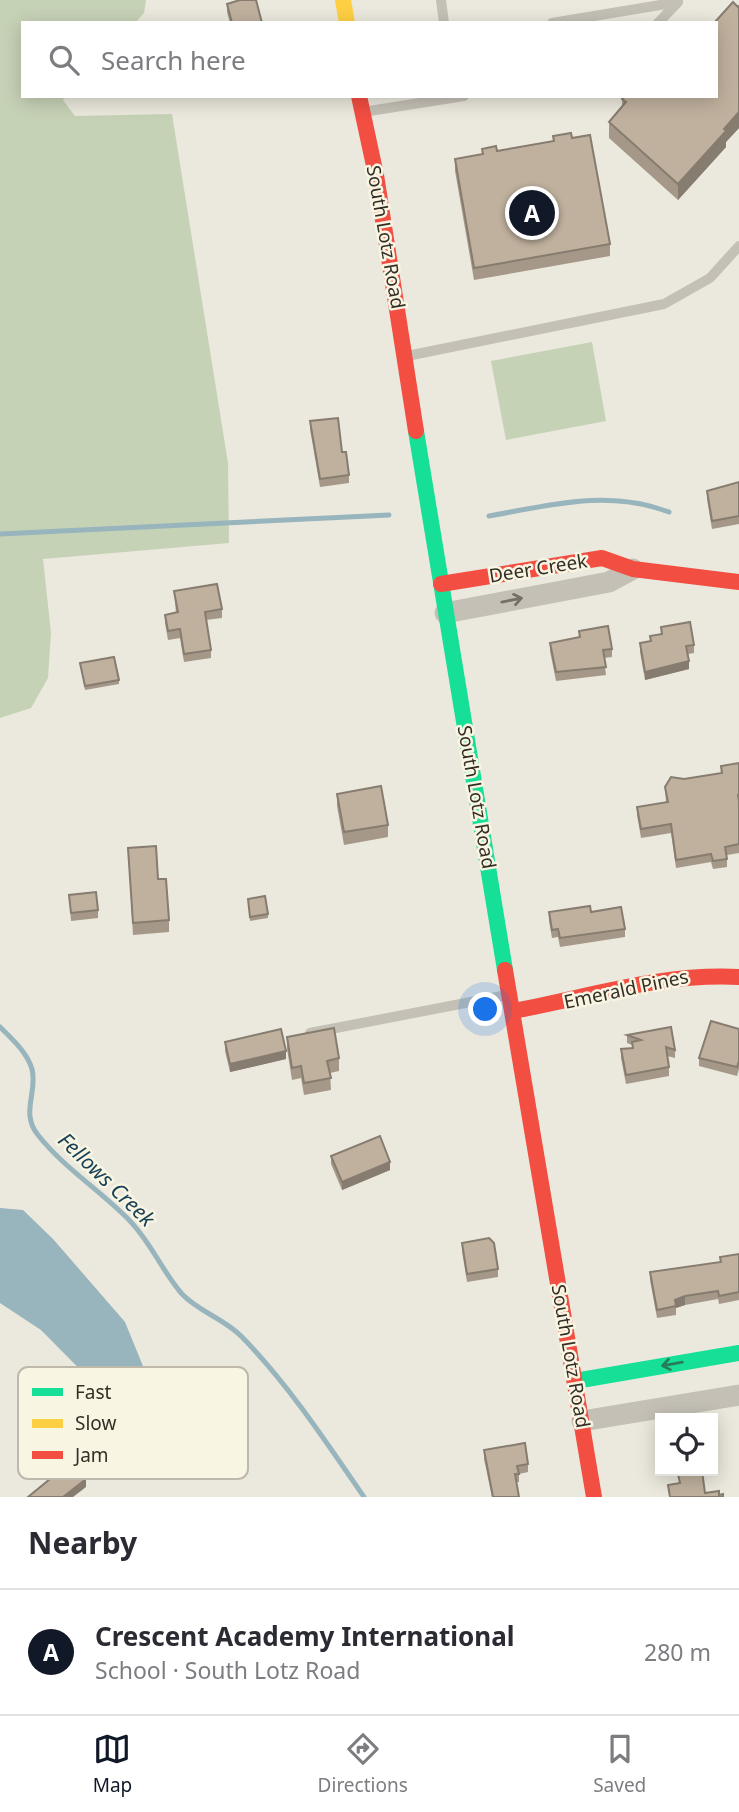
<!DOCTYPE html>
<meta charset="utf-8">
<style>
:root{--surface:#fff;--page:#f2f2f3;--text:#2b2b33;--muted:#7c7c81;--line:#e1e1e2;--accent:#111827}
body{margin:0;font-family:"Noto Sans",sans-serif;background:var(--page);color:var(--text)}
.controls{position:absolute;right:21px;bottom:21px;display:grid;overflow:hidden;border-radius:0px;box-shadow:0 4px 18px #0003}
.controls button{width:63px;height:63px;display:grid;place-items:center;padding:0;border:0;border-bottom:2px solid var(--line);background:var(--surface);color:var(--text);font:35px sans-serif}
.you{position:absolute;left:486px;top:1010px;width:24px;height:24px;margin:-18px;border:5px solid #fff;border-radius:50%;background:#1a73e8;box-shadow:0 0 0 10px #1a73e833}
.badge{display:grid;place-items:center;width:46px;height:46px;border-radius:50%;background:var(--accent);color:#fff;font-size:23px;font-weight:700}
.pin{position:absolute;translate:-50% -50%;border:4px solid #fff;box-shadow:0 2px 7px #0006}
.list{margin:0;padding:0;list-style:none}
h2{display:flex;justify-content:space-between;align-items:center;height:91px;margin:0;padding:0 28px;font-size:30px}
h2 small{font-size:23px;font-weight:400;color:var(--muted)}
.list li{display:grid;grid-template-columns:46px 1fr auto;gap:21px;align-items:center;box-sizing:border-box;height:126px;padding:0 28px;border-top:2px solid var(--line)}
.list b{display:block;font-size:26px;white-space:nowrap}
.list p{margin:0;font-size:23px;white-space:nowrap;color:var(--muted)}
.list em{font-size:23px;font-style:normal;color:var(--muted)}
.icon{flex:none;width:38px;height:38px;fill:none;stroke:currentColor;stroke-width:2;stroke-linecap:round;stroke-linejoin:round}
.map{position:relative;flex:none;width:739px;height:1497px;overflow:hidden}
.search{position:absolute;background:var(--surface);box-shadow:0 4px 18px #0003;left:21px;right:21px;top:21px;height:77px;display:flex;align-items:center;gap:18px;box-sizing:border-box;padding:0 24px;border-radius:0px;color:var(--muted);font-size:26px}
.sheet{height:217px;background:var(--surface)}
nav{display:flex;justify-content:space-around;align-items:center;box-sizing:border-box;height:98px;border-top:2px solid var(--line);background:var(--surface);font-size:19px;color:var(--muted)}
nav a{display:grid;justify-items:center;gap:4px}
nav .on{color:var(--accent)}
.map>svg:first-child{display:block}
.green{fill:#c6d2b6}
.water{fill:#98b4bd}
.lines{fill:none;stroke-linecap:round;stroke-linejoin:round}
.stream{stroke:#98b4bd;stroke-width:5}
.lane{stroke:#c4c0b6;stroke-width:10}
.street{stroke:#c4c0b6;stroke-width:21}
.fast{stroke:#16e098;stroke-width:16}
.slow{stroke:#ffcf43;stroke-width:16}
.jam{stroke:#f24e42;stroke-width:16}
.wall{fill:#a59888}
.shaded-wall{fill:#867c6f}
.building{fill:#c0b19e;stroke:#867c6f;stroke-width:2}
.oneway{stroke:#757066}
.oneway2{stroke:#267e59}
.labels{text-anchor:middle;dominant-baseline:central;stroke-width:5;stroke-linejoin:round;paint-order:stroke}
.street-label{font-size:19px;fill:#342e25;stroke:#f9f5e3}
.water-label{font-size:21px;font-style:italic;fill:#1a4256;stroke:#f9f5e3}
.key{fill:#f9f5e3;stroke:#beb9aa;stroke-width:2}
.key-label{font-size:19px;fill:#342e25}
</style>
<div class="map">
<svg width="739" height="1497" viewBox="0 0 739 1497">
<rect width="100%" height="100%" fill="#ebe8dd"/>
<g class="green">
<polygon points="0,0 146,0 144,13 135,23 23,23 23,96 66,96 63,100 75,116 172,114 228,463 229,543 43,559 51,633 48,678 31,708 0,718"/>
<polygon points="592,342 606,421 506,440 491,361"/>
</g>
<polygon class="water" points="0,1208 23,1210 53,1239 125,1322 145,1371 157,1381 184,1391 197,1406 195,1428 169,1438 141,1431 41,1330 0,1303"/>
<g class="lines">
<g class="stream">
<path d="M489 516C551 505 608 489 669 512"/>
<polyline points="0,534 389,515"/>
<path d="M0 1027C12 1039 27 1052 32 1069 38 1092 20 1113 38 1135 64 1168 101 1191 130 1221 152 1244 162 1271 182 1294 199 1312 225 1319 242 1337 288 1384 327 1443 364 1497"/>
</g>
<g class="lane">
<polyline points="441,0 444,23"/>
<polyline points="552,23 678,2"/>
<polyline points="658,23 678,2"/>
<polyline points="363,112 464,96"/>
<polyline points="407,356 664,304 710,278 739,246"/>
<polyline points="310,1033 507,995"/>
</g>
<g class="street">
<polyline points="445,613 609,582 633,569"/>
<polyline points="582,1421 739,1395"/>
</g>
<g class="fast">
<polyline points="416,431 505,970"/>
<polyline points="575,1381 739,1353"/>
</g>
<polyline class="slow" points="343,0 347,23"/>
<g class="jam">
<polyline points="359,96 376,175 416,431"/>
<polyline points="441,584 602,558 633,569 739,582"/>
<polyline points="505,970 594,1497"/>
<path d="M513 1011C589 997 661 973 739 977"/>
</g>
</g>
<g class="wall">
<polygon points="227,4 262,23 230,23 227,12"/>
<polygon points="739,6 739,128 726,142 726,147 678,200 609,138 609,122 622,107 622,99 716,96"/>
<polygon points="553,136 610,244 610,256 474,280 455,171 455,159 482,154 482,149 497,151 553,142"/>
<polygon points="310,421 349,475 349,483 320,487 310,429"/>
<polygon points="739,482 739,524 712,529 707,499 707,491"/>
<polygon points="174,591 222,609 222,618 206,620 211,650 211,658 184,662 180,638 168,640 165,623 165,615 176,613"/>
<polygon points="661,627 694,645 694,653 688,654 689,669 645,680 640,652 640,643 650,642 650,636 661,634"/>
<polygon points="579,631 612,649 612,657 604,658 606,675 556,681 550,651 550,643 579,638"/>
<polygon points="80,663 119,680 119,684 85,690"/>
<polygon points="739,763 739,853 727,855 727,867 713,869 711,862 676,868 671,833 641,838 637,815 637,807 666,802 665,787 684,779 721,774 721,766"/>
<polygon points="337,794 388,825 388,837 344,845 337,806"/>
<polygon points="128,848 158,879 169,920 169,932 133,935"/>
<polygon points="69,895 98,910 98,918 71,921"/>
<polygon points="248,899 268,914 268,918 250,921"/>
<polygon points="549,912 625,929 625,937 560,947 558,937 552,938 549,921"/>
<polygon points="739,1029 739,1069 737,1076 699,1066 699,1058"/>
<polygon points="627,1035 675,1050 675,1058 667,1056 669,1067 669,1076 626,1084 621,1058 621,1049 632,1048 632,1045 627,1043"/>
<polygon points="287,1037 339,1058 339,1071 330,1073 331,1090 304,1095 301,1078 292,1080 287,1049"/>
<polygon points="225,1042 286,1059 230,1072 225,1051"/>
<polygon points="331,1156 390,1170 342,1190 331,1164"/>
<polygon points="462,1243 498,1269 498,1277 467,1282 462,1251"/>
<polygon points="739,1254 739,1300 719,1304 718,1299 685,1305 676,1308 676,1315 657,1318 650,1280 650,1272 720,1262 720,1257"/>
<polygon points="484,1450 528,1464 528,1472 519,1474 519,1482 516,1482 519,1497 492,1497 484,1459"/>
</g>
<g class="shaded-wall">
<polygon points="739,112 739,128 726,142 726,147 678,200 678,184"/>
<polygon points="689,661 689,669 645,680 645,672"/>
<polygon points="286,1051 286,1059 230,1072 230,1064"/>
<polygon points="390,1162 390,1170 342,1190 342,1182"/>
<polygon points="685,1296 685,1305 676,1308 675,1300"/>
<polygon points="86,1479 86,1487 73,1497 63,1497"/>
</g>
<g class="building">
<polygon points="240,0 256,0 262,23 232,23 227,4"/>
<polygon points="733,2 738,7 739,6 739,112 724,129 726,131 678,184 609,122 626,102 622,99 625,96 716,96 716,23 714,23"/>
<polygon points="571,133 572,138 590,135 610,244 474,268 455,159 483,154 482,149 496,146 497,151 554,141 553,136"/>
<polygon points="338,418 342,452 346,452 349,475 320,479 310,421"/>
<polygon points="739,482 739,516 712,521 707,491"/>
<polygon points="217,584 222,609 205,612 211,650 184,654 180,629 168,631 165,615 178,612 174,591"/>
<polygon points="690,622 694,645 686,646 689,661 645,672 640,643 651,641 650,636 662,634 661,627"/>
<polygon points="608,626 612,649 603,650 606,667 556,672 550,643 580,637 579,631"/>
<polygon points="114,657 119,680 85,686 80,663"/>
<polygon points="739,763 739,795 738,795 739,801 739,844 725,847 727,859 713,861 711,854 676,860 671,824 641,829 637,807 668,802 665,787 671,777 684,779 722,773 721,766"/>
<polygon points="381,786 388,825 344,832 337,794"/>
<polygon points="156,846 158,879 166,879 169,920 133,923 128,848"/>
<polygon points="96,892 98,910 71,913 69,895"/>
<polygon points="265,896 268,914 250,917 248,899"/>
<polygon points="590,906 591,912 621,907 625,929 560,938 558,929 552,930 549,912"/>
<polygon points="711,1021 739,1029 739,1061 737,1067 699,1058"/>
<polygon points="671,1027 675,1050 666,1047 669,1067 626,1075 621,1049 633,1048 632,1042 641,1040 627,1035"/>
<polygon points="334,1028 339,1058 327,1061 331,1078 304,1083 301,1066 292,1068 287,1037"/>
<polygon points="281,1029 286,1051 230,1064 225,1042"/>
<polygon points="380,1136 390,1162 342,1182 331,1156"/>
<polygon points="489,1238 494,1243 498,1269 467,1274 462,1243"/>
<polygon points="739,1254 739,1292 719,1296 718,1291 685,1296 675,1300 676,1306 657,1310 650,1272 721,1262 720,1257"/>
<polygon points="525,1443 528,1464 517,1466 519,1474 515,1474 519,1497 493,1497 484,1450"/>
<polygon points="72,1461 86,1479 63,1497 28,1497"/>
<polygon points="698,1471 702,1471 705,1493 719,1491 719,1495 723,1494 723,1497 670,1497 668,1485 680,1483 678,1474"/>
</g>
<defs><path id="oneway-shaft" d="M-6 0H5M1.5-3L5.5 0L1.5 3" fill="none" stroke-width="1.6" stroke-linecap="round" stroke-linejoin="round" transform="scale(1.75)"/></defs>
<use class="oneway" href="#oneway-shaft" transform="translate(512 600) rotate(-11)"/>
<use class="oneway2" href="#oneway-shaft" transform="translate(672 1364) rotate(170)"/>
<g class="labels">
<g class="street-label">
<text transform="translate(386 237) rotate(80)">South Lotz Road</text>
<text transform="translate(538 568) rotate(-9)">Deer Creek</text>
<text transform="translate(477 797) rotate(80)">South Lotz Road</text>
<text transform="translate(626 989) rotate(-12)">Emerald Pines</text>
<text transform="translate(571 1356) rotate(80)">South Lotz Road</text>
</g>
<g class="water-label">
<text transform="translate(107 1179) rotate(44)">Fellows Creek</text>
</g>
</g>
<rect x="18" y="1367" width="230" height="112" rx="10" class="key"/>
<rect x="32" y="1388" width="31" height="8" fill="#16e098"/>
<rect x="32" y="1419" width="31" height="9" fill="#ffcf43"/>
<rect x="32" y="1451" width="31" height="8" fill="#f24e42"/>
<g class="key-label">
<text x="75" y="1399">Fast</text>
<text x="75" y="1430">Slow</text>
<text x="75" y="1462">Jam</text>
</g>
</svg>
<div class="controls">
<button><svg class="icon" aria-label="locate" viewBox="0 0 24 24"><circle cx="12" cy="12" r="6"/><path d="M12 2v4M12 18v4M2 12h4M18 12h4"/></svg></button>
</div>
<div class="you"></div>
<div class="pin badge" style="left:532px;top:213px">A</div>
<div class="search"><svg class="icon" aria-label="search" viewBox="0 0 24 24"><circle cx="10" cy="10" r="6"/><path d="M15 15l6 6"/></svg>Search here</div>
</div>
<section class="sheet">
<h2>Nearby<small></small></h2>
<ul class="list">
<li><span class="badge">A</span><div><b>Crescent Academy International</b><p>School · South Lotz Road</p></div><em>280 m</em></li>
</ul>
</section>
<nav>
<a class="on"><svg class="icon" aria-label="map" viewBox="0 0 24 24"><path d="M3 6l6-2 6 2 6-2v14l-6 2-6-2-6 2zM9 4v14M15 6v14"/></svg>Map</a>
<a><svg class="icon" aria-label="directions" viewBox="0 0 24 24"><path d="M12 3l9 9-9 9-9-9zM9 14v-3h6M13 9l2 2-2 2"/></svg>Directions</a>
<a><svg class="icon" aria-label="saved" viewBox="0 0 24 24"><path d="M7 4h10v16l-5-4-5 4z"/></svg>Saved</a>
</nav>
